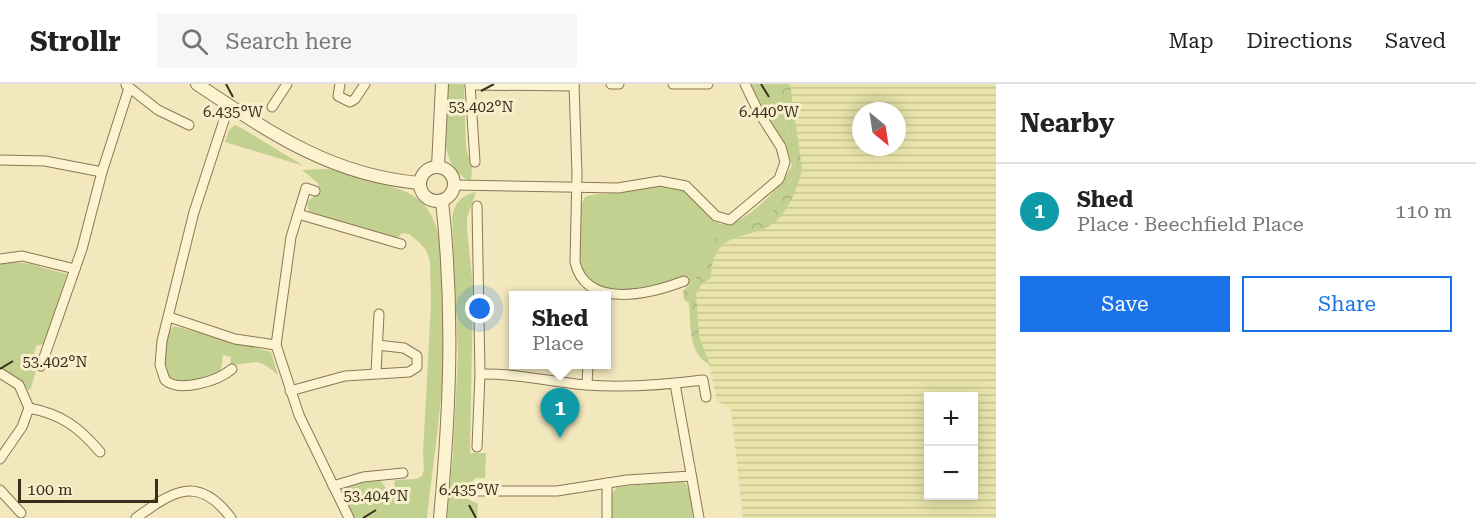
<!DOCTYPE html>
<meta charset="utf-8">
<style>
:root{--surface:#fff;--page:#f6f6f6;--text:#222;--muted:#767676;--line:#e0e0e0;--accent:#1a73e8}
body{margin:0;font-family:"Roboto Serif",serif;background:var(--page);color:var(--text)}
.controls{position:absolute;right:18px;bottom:18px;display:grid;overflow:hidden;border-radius:0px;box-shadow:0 3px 15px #0003}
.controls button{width:54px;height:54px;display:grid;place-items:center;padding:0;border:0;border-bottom:2px solid var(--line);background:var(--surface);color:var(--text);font:30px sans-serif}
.compass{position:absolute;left:852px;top:18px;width:54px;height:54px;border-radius:50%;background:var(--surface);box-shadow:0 3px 15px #0003;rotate:150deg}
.scale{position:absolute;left:18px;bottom:15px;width:140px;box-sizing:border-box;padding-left:6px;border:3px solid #392d1b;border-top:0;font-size:16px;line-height:21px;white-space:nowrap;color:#392d1b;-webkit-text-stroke:4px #f8f0cd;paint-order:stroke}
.you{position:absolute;left:480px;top:225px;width:21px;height:21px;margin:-15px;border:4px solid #fff;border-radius:50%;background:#1a73e8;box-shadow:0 0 0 9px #1a73e833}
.badge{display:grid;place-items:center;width:39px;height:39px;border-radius:50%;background:var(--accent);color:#fff;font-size:20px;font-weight:700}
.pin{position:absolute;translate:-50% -50px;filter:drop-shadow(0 2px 3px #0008)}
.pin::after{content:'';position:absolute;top:32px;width:21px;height:18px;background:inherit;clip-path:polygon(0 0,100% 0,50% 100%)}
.popup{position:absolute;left:509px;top:207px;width:102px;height:78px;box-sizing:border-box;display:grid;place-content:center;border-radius:0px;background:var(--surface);filter:drop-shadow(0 2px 4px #0005);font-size:20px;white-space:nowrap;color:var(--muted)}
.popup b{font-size:22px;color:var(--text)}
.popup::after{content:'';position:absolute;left:50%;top:100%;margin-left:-12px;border:12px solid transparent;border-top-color:var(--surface)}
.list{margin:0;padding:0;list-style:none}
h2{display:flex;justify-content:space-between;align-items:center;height:78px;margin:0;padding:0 24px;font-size:26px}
h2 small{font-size:20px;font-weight:400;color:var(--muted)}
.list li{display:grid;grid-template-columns:39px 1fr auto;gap:18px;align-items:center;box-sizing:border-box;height:96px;padding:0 24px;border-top:2px solid var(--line)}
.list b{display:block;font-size:22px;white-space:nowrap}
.list p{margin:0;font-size:20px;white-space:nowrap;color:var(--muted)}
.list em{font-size:20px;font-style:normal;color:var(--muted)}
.actions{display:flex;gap:12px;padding:18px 24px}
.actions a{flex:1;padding:14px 0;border:2px solid var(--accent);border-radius:0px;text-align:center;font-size:21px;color:var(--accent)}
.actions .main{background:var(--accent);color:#fff}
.icon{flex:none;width:33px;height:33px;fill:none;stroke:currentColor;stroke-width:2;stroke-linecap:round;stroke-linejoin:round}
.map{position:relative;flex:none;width:996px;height:434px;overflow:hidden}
header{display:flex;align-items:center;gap:36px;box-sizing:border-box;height:84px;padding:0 30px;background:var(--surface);border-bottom:2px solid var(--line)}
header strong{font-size:28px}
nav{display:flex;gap:33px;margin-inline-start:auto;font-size:21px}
.search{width:420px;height:54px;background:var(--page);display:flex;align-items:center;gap:15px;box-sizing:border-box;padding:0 21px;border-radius:0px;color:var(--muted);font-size:22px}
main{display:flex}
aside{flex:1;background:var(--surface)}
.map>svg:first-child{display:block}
.farmland{fill:url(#farmland-rules);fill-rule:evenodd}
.grass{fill:#c2d090}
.forest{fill:url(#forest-crowns)}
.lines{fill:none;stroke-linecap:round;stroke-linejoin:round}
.minor-casing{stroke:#8b7755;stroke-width:11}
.tertiary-casing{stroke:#8b7755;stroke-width:14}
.minor{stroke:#fcf3d1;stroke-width:9}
.tertiary{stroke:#fcf3d1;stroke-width:12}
.ticks{fill:none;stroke:#392d1b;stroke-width:2}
.ticks-label{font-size:15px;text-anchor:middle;fill:#392d1b;stroke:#f8f0cd;stroke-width:6;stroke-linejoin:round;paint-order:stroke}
</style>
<header>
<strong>Strollr</strong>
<div class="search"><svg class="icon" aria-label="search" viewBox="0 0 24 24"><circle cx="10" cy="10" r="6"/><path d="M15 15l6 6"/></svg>Search here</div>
<nav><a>Map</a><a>Directions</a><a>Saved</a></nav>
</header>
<main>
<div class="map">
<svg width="996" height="434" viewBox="0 0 996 434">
<defs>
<pattern id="farmland-rules" width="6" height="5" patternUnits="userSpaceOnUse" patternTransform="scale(1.5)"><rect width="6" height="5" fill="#e8e4aa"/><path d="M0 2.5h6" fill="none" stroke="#c8c492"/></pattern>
<pattern id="forest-crowns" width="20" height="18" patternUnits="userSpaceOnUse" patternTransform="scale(1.5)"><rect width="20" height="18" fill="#c2d090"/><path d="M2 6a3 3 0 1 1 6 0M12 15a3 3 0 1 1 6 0" fill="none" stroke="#a7b37c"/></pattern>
</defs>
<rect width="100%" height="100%" fill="#f2e7bd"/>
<path class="farmland" d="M781 0H996V434H743L731 325 717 317 709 281 696 249 694 206 719 159 773 133 797 93ZM861 27H897V63H861ZM928 312H974V412H928Z"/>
<g class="grass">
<path d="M448 0H464L466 65 472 83 471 97C435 83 446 30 448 0Z"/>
<path d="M750 0H777V11L795 74 794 92 783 107 773 127 766 133 718 152 695 196 685 204 689 192C662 198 585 226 579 177 577 159 580 140 581 122L585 113C596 109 605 110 617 109 642 105 669 93 692 112 702 120 707 137 721 140 744 144 784 100 792 81L789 71Z"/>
<polygon points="235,41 243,45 304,82 225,58 229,46"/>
<path d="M302 86C312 86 324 84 334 86 344 88 355 93 365 96 386 102 411 104 426 123 466 174 434 368 427 434H354L343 408 347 402 379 395 386 404H394L395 396 416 395 422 392 424 385 423 369 431 221 430 177 426 166 420 159 409 150 401 149 399 153 393 154 309 128 307 118 316 111 319 100Z"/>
<path d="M476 108 467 133V146L473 203 470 369H486L485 394H476L467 402 468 415 478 420 477 434H447L453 369 458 271 452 134C455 118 461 112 476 108Z"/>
<polygon points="13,178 30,180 67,190 44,260 36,262 34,270 39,275 31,304 28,306 22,297 0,284 0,180"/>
<path d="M174 242 271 268 278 291C253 270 257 282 230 280L231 273 223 271 221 285 217 288C205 292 188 300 175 297 157 292 162 251 174 242Z"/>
<polygon points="680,397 685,399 689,406 693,434 612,434 612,410 617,403"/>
</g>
<path class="forest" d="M777 0H790L802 85C798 103 789 126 775 138 750 158 712 143 711 194L701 201 696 210 699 252 710 281C688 269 691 242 689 219L684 216 683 207 695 196 710 162 718 152 766 133 773 127 783 107 794 92 795 74 777 11Z"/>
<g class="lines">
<defs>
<g id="minor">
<polyline points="340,0 338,12 350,18 355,15 365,0"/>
<polyline points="470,0 475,78"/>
<path d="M574 0 577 90 575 178C586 226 650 210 684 197"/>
<polyline points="611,0 619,0"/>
<polyline points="673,0 708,0"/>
<polyline points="126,1 158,26 189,41"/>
<polyline points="470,1 574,2"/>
<path d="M229 21 194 128 162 257 160 281 165 296C179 309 218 297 232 285"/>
<polyline points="272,23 287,0"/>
<polyline points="0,76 45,77 102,88"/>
<polyline points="454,101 618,104 660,97 686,102 716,132 730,136 779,95 785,78 781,63 758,27 745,0"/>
<polyline points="315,107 306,104 291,153 276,261 299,331 349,434"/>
<polyline points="298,130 401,160"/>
<polyline points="0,175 22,172 75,185"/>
<polyline points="169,233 235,255 276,261"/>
<polyline points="41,282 82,165 102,88 129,4"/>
<polyline points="0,289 19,301 29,324 22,343 0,375"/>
<polyline points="376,289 379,230"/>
<path d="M480 290C518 289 549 298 586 301 625 304 664 301 703 296L706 313"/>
<polyline points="675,300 699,434"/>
<polyline points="587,301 588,280"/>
<polyline points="290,307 345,292 409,288 417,283 417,272 404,264 377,261"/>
<path d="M29 324C61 330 79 343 100 368"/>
<polyline points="477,363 480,290 477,122"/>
<polyline points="333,402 363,393 403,389"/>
<polyline points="0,406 21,429"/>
<polyline points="479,407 557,407 627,396 691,392"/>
<path d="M136 434C173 407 198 390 231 434"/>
<polyline points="607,434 607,399"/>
</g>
<g id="tertiary">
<path d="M197 0C269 48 330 91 419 99"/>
<circle cx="437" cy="100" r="17"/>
<polyline points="438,83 442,0"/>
<path d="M440 434C450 325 454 226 442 117"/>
</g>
</defs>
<use href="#minor" class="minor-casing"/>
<use href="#tertiary" class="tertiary-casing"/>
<use href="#minor" class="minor"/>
<use href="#tertiary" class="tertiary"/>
</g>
<path class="ticks" d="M226 0 233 13M761 0 769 13M481 7 494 0M0 285 13 277M469 421 476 434M363 434 376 426"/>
<g class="ticks-label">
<text x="481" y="28">53.402°N</text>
<text x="233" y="33">6.435°W</text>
<text x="769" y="33">6.440°W</text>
<text x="55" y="283">53.402°N</text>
<text x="469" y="411">6.435°W</text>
<text x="376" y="417">53.404°N</text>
</g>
</svg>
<div class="controls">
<button>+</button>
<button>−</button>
</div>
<svg class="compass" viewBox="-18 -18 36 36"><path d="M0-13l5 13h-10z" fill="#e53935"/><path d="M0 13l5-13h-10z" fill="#767676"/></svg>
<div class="scale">100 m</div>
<div class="you"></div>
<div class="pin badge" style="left:560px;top:354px;background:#0f9aa8">1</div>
<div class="popup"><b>Shed</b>Place</div>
</div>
<aside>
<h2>Nearby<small></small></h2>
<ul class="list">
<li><span class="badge" style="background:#0f9aa8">1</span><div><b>Shed</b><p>Place · Beechfield Place</p></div><em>110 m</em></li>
</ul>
<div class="actions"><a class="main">Save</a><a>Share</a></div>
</aside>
</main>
